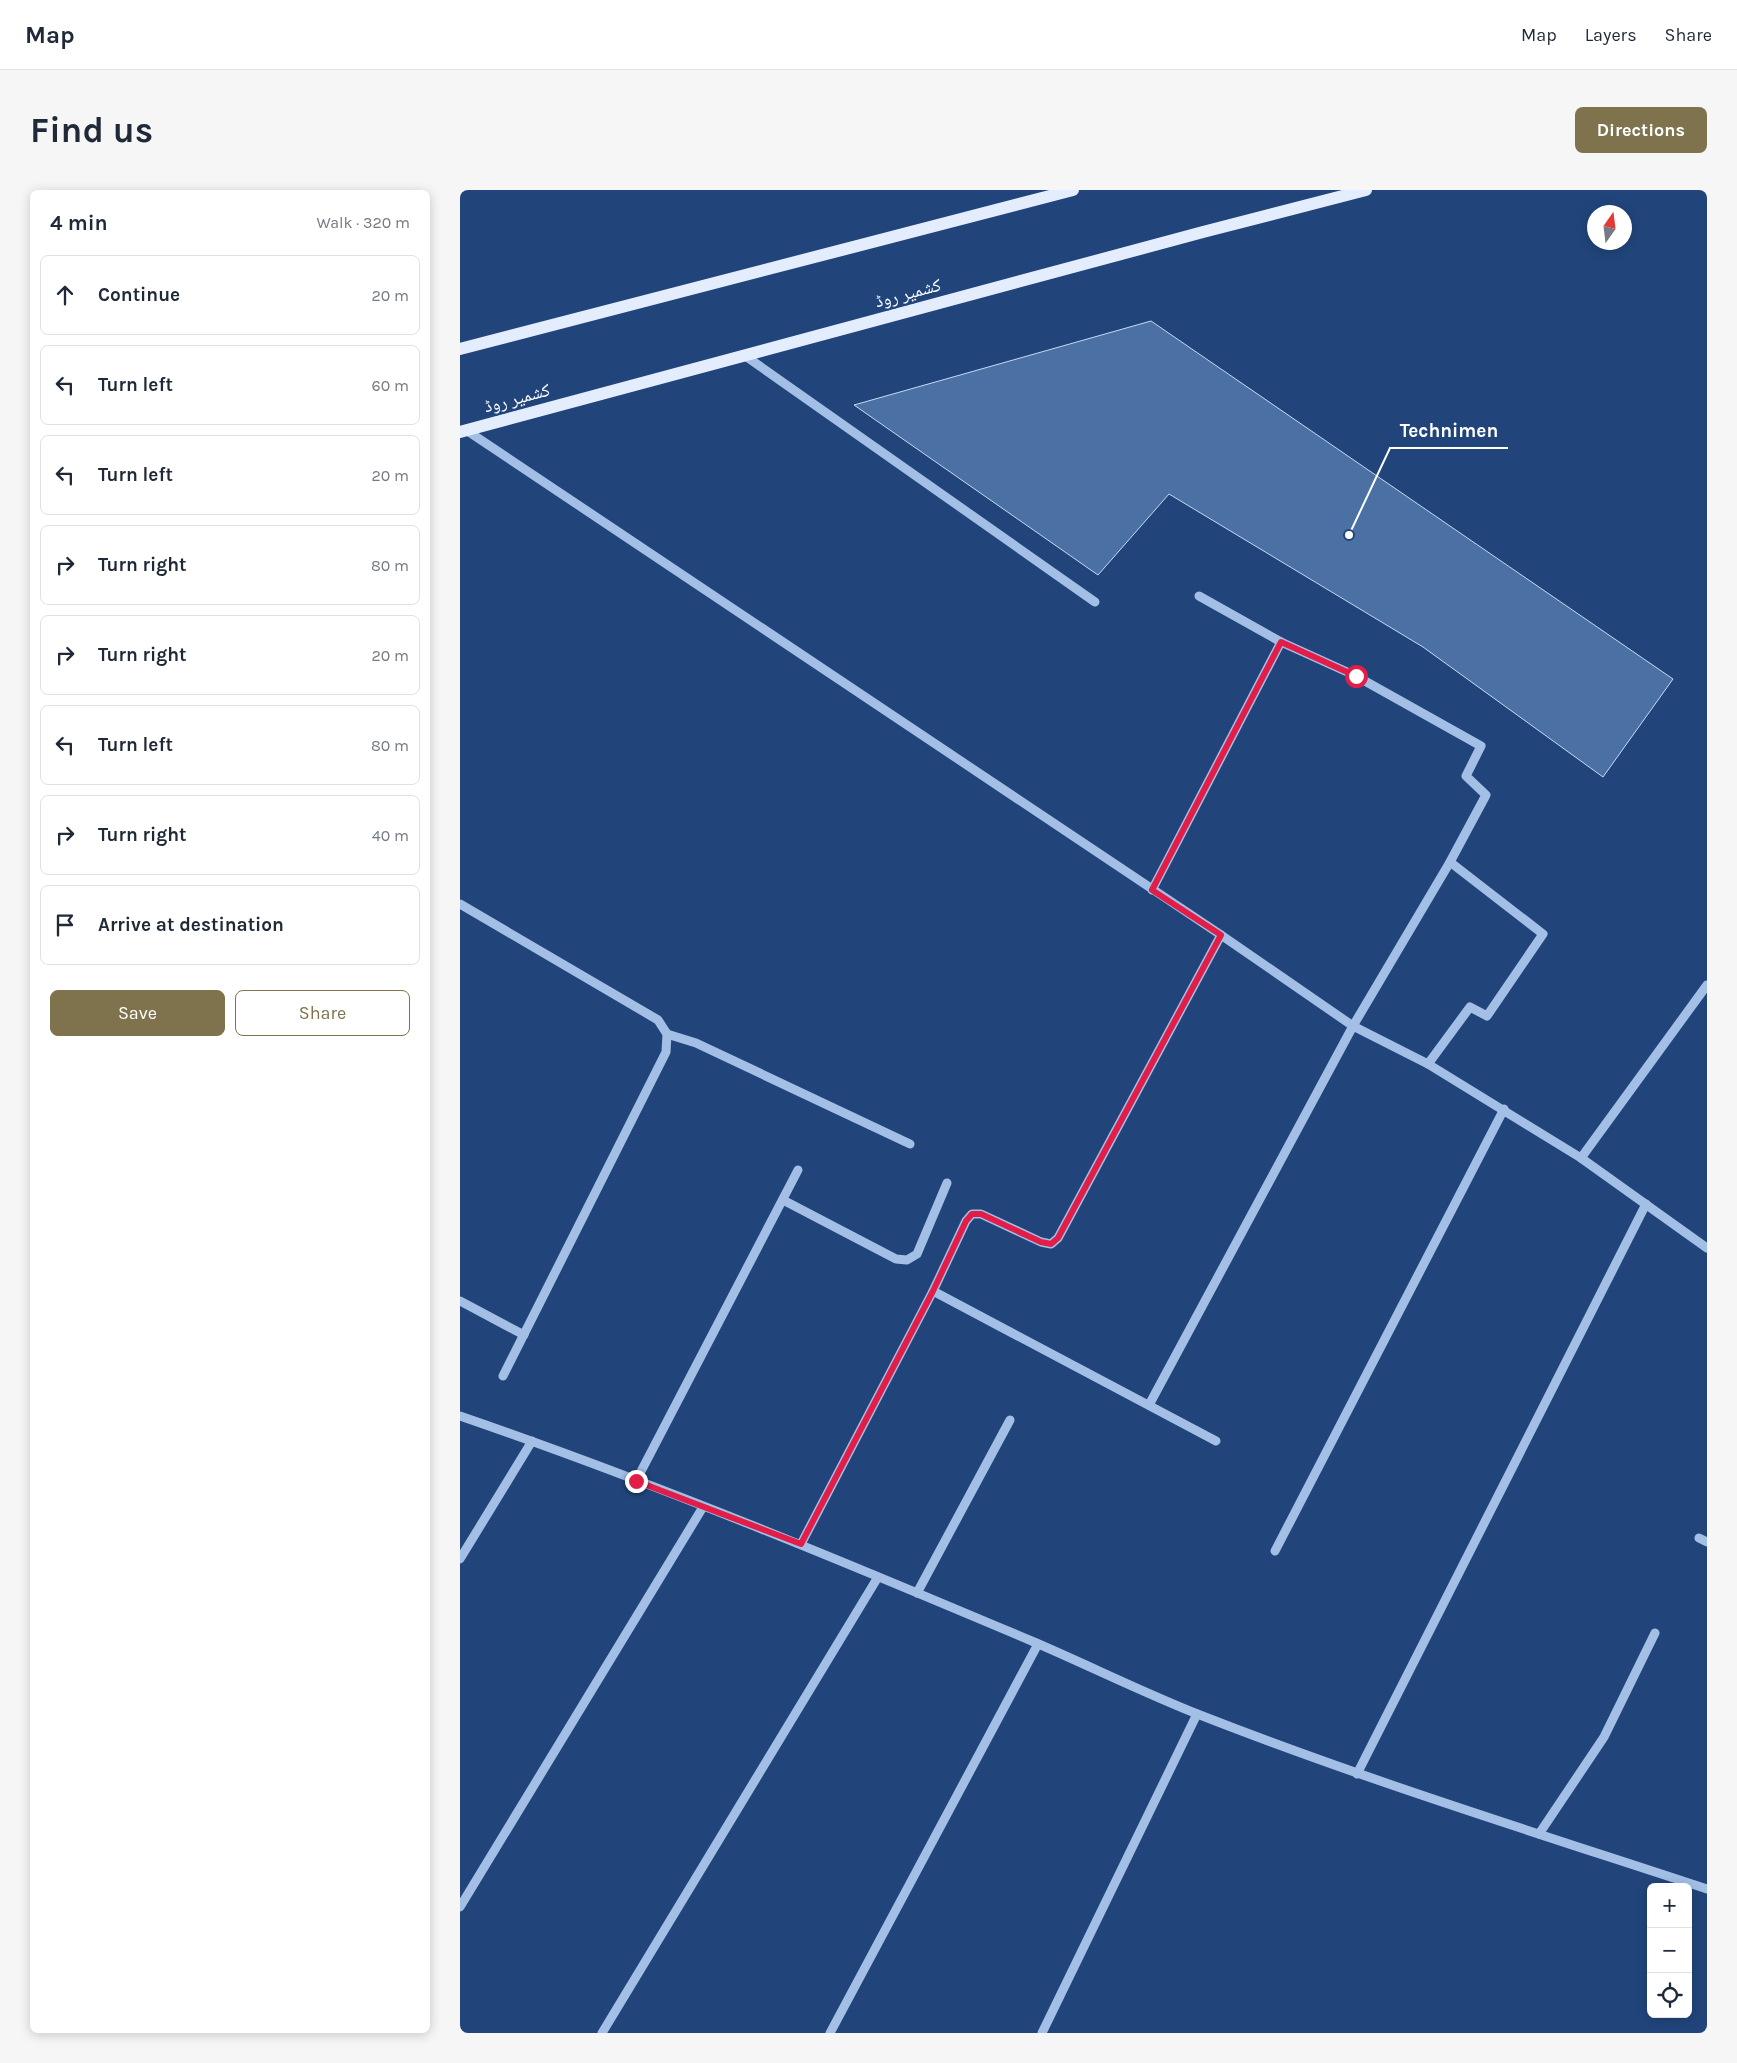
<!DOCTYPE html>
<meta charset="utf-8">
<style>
:root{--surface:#fff;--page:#f6f6f7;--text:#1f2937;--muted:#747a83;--line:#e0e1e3;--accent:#7e734c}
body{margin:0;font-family:Karla,"Noto Naskh Arabic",sans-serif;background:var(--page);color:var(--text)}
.controls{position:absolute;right:15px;bottom:15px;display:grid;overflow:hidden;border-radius:8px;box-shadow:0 2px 12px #0003}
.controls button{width:45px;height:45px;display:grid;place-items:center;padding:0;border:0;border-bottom:1px solid var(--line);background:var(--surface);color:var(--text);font:25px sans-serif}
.compass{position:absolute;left:1127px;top:15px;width:45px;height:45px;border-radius:50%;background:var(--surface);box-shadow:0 2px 12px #0003;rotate:14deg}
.stop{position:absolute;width:15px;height:15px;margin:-11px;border:4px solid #e11d48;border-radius:50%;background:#fff}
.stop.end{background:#e11d48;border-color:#fff;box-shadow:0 1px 5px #0008}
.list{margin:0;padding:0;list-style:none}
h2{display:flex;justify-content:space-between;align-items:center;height:65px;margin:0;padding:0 20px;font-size:21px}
h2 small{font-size:16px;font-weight:400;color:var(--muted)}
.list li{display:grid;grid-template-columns:32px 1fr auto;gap:15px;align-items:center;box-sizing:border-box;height:80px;margin:0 10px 10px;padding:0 10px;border:1px solid var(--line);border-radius:8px}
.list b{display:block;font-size:19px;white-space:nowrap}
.list em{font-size:16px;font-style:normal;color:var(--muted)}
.actions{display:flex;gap:10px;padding:15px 20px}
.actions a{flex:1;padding:11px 0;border:1px solid var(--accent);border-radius:8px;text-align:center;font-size:18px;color:var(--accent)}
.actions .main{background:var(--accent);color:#fff}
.icon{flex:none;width:28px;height:28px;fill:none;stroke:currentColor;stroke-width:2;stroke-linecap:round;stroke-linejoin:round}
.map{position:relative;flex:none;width:1247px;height:1843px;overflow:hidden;border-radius:8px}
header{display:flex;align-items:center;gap:30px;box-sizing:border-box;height:70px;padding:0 25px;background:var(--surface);border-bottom:1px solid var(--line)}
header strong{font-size:24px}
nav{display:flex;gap:28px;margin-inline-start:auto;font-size:18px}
.intro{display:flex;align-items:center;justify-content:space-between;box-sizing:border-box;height:120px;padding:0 30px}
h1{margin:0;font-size:35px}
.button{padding:12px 22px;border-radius:8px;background:var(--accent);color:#fff;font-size:18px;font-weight:700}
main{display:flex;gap:30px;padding:0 30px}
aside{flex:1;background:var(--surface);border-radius:8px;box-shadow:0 2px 12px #0003}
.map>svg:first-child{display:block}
.building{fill:#4a70a4;stroke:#c6daf4}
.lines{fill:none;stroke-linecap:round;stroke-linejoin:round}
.minor{stroke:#a3bfe6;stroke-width:9}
.major{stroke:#e4edfd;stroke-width:12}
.route{stroke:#e11d48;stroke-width:6}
.labels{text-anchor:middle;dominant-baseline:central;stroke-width:4;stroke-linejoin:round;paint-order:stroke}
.street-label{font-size:18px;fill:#fff;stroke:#21457b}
.leader{fill:none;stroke:#fff;stroke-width:2}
.callout-dot{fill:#fff;stroke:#21457b;stroke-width:2}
.callout-label{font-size:19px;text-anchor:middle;font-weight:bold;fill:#fff;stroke:#21457b;stroke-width:4;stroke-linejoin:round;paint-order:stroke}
</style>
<header>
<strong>Map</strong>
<nav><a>Map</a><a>Layers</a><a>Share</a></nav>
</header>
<div class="intro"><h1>Find us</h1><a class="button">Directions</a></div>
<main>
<aside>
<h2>4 min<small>Walk · 320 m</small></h2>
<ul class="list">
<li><svg class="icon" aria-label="ahead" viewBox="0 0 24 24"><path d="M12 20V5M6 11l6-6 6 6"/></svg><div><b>Continue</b></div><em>20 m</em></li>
<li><svg class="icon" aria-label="left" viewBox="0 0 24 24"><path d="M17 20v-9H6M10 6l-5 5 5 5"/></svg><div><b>Turn left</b></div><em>60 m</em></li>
<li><svg class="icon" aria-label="left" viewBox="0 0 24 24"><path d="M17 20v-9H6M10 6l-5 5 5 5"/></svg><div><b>Turn left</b></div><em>20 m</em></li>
<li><svg class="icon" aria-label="right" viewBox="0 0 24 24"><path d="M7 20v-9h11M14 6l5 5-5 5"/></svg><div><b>Turn right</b></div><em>80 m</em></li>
<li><svg class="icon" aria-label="right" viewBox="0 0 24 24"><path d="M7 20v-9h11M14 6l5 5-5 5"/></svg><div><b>Turn right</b></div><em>20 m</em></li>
<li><svg class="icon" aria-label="left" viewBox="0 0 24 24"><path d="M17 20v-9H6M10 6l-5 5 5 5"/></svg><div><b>Turn left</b></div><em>80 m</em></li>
<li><svg class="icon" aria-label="right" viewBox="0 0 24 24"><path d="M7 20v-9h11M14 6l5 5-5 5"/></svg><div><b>Turn right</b></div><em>40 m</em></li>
<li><svg class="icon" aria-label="arrive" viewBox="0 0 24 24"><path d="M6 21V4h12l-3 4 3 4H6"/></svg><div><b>Arrive at destination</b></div></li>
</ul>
<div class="actions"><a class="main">Save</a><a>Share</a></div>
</aside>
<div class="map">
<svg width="1247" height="1843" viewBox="0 0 1247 1843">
<rect width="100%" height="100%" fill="#21457b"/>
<polygon class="building" points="691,131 1213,489 1143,587 963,457 709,304 638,385 394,215"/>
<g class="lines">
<g class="minor">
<polyline points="284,165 635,412"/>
<polyline points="6,240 761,745 893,836 968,874 1121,968 1247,1058"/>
<polyline points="692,700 821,452"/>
<polyline points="0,714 198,830 207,844 206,862 43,1186"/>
<polyline points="207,844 236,853 450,954"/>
<polyline points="968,874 1010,817 1027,826 1083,744 990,672"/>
<polyline points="1121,968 1247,795"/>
<polyline points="323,1010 436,1069 447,1070 457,1064 487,993"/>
<polyline points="473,1101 756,1251"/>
<polyline points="0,1111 64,1145"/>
<polyline points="689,1215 893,836 990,672 1026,605 1006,586 1021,556 896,486 821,452 739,406"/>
<path d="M0 1226C195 1293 385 1372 574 1452 630 1476 684 1503 740 1525 906 1590 1077 1643 1247 1699"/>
<polyline points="176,1291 338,980"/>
<polyline points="1239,1348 1247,1352"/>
<polyline points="341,1354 473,1101 506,1031 512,1024 521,1024 581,1052 591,1054 598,1048 761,745"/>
<polyline points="815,1361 1044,919"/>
<polyline points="0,1369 72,1251"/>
<polyline points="457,1403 550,1230"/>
<polyline points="897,1584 1186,1014"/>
<polyline points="1079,1644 1144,1547 1195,1443"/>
<polyline points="0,1717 243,1317"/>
<polyline points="142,1843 418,1387"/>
<polyline points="370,1843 578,1454"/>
<polyline points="582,1843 737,1524"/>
</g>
<g class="major">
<polyline points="0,159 613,0"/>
<polyline points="0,242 743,42 906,0"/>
</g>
</g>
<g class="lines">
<polyline class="route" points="176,1291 341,1354 473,1101 506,1031 512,1024 521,1024 581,1052 591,1054 598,1048 761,745 692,700 821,452 896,486"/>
</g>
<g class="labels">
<g class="street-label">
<text transform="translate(448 103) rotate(-15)">کشمیر روڈ</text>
<text transform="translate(57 208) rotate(-15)">کشمیر روڈ</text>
</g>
</g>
<path class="leader" d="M889 345L930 258H1048"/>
<circle class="callout-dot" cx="889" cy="345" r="5"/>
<g class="callout-label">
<text x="989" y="247">Technimen</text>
</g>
</svg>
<div class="controls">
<button>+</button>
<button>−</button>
<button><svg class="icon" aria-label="locate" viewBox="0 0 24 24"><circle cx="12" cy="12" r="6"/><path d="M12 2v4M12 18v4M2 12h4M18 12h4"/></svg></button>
</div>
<svg class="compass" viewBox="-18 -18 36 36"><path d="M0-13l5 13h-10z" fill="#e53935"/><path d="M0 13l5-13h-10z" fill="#747a83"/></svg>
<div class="stop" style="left:896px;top:486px"></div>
<div class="stop end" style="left:176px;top:1291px"></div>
</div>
</main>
